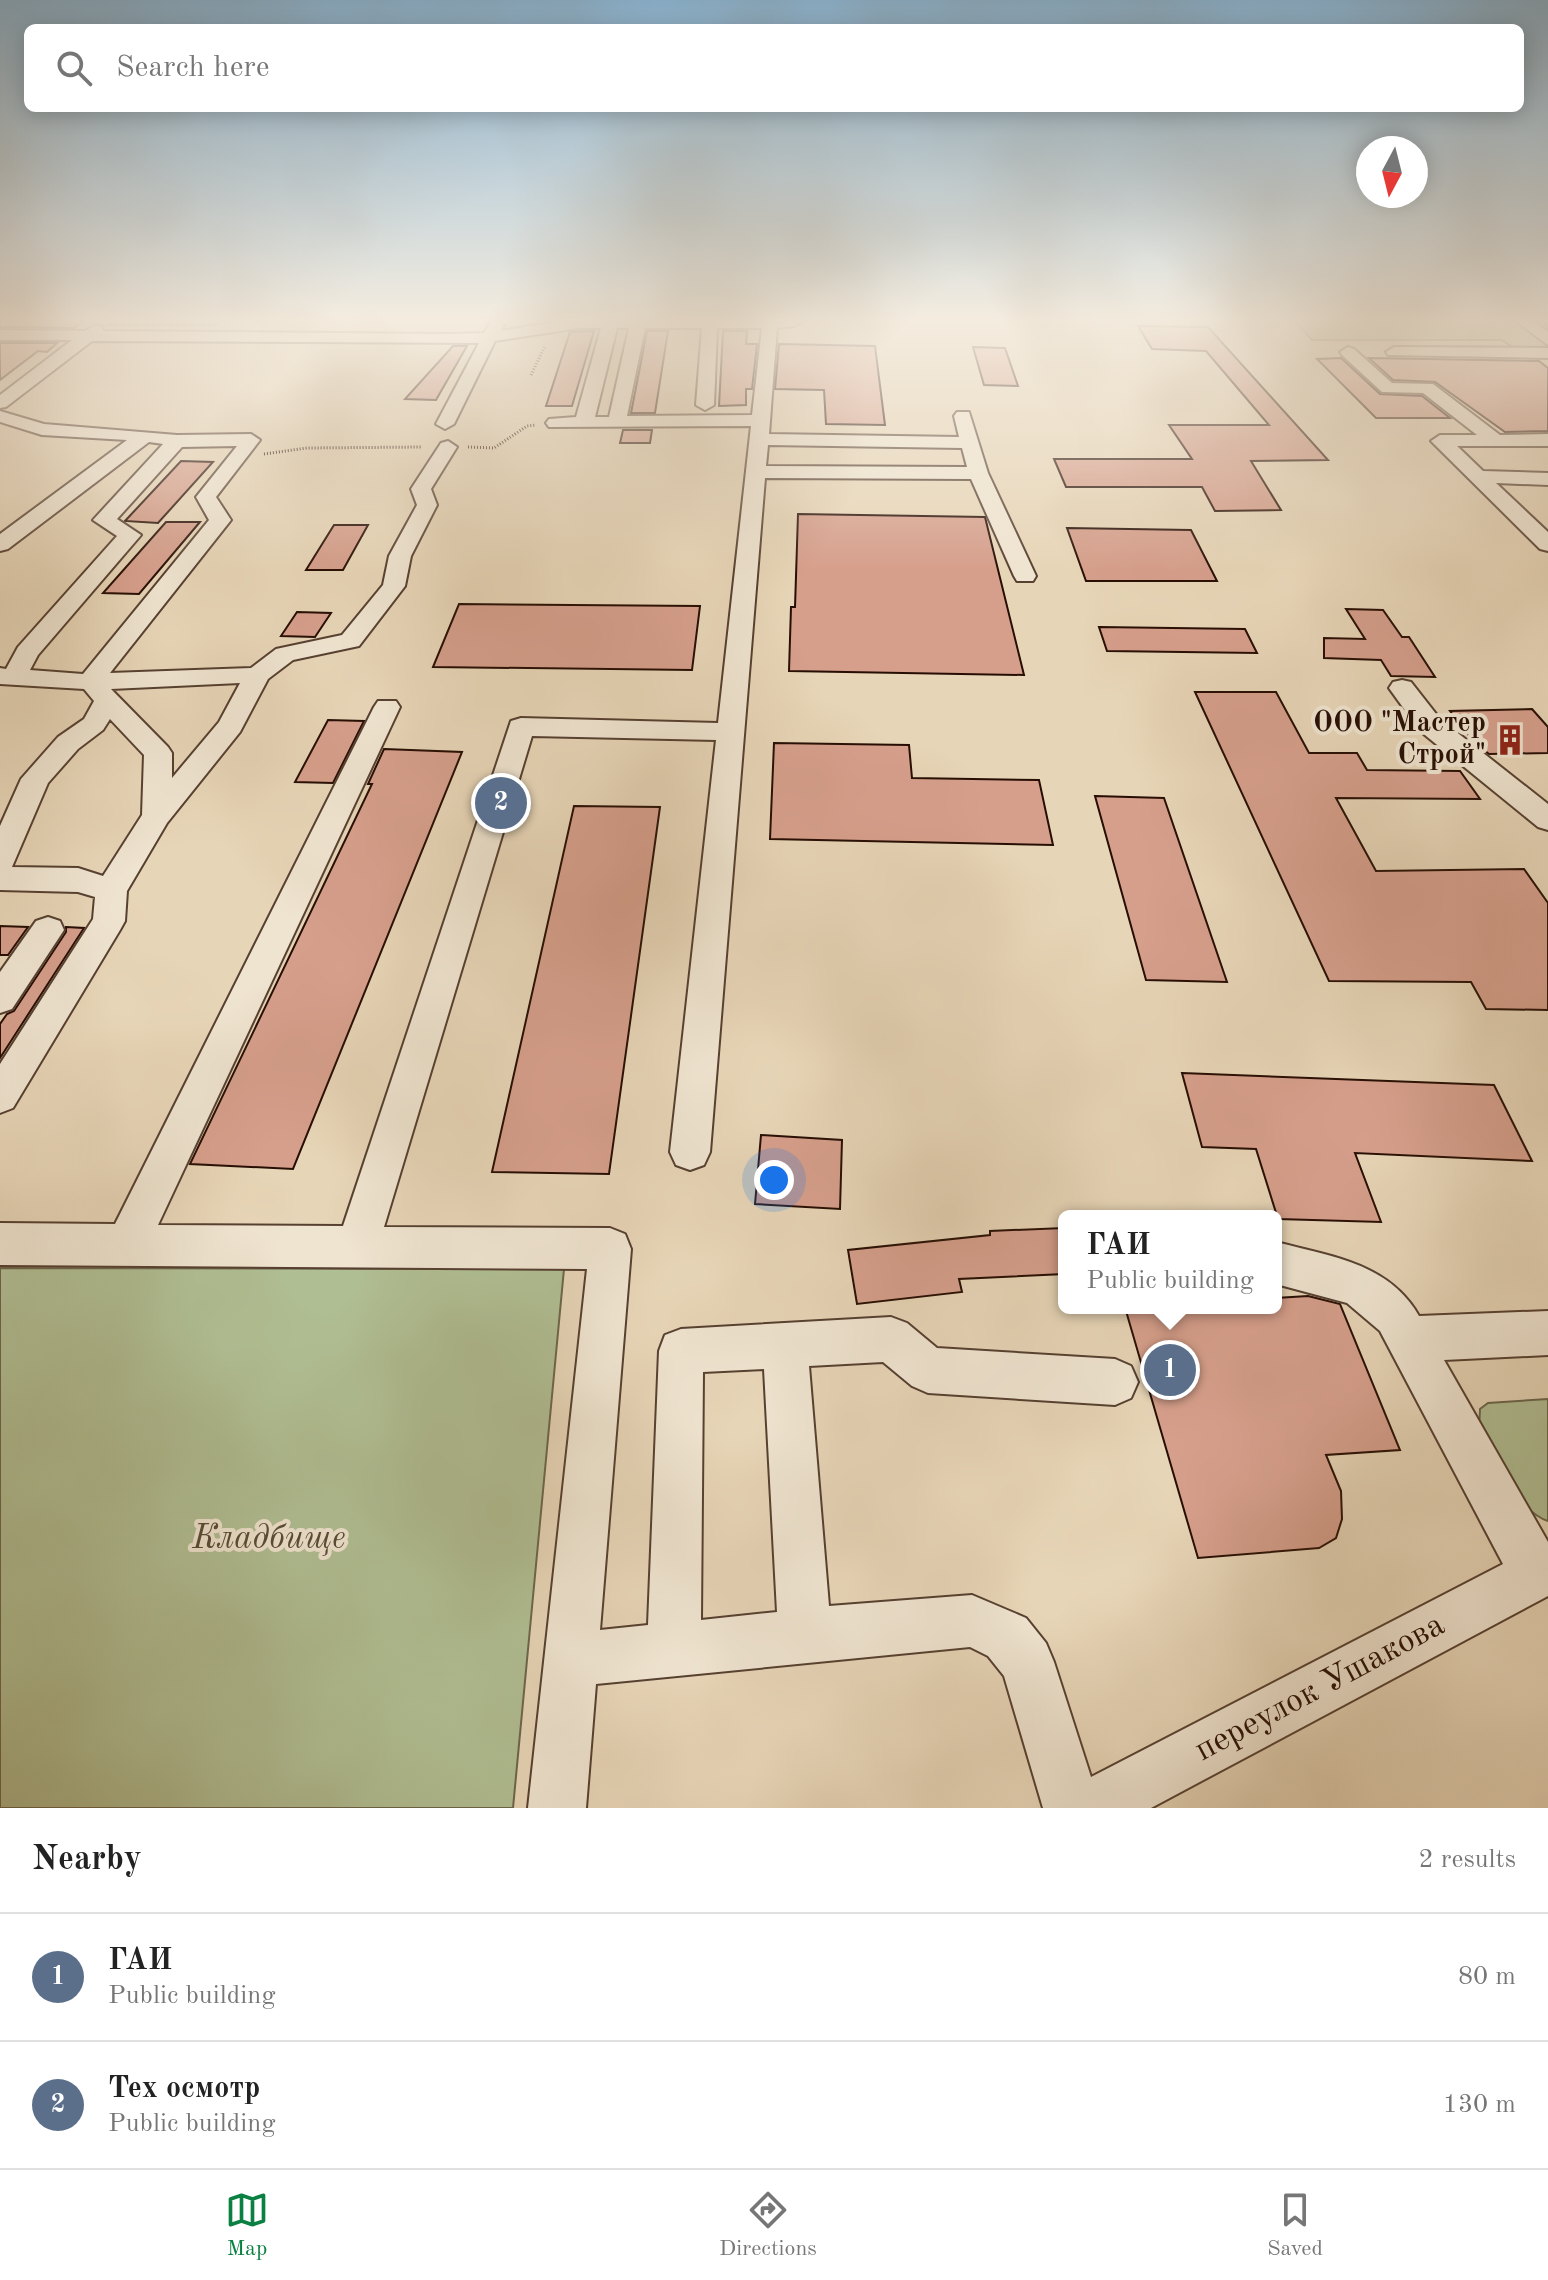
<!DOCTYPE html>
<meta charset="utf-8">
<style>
:root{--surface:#fff;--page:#f6f6f6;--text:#222;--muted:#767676;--line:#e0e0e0;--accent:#0b8043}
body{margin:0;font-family:"Old Standard TT",serif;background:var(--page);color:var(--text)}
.compass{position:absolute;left:1356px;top:136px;width:72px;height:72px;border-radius:50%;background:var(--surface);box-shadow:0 4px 20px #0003;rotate:187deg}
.you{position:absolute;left:774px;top:1180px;width:28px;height:28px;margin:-20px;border:6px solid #fff;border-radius:50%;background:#1a73e8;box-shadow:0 0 0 12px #1a73e833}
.badge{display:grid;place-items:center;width:52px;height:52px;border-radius:50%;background:var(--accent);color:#fff;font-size:26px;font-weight:700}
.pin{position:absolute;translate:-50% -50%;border:4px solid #fff;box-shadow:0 2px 8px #0006}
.popup{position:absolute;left:1058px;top:1210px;width:224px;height:104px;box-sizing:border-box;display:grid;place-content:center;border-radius:12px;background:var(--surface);filter:drop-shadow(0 2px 6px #0005);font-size:26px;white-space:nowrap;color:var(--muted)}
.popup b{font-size:30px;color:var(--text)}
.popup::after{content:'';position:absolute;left:50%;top:100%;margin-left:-16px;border:16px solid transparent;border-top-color:var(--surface)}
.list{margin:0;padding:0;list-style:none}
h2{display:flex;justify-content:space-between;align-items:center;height:104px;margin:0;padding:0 32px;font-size:34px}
h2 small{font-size:26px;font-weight:400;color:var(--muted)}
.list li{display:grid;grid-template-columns:52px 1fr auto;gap:24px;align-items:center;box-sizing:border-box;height:128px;padding:0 32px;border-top:2px solid var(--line)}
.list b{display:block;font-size:30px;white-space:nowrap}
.list p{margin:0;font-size:26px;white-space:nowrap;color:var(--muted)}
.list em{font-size:26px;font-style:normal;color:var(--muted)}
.icon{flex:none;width:44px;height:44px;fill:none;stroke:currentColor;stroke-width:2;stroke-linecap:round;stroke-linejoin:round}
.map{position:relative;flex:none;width:1548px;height:1808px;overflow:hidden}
.search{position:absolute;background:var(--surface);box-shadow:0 4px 20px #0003;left:24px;right:24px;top:24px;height:88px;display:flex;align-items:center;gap:20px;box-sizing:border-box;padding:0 28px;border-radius:12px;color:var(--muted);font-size:30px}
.sheet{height:360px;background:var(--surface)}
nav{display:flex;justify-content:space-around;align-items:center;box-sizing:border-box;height:112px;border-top:2px solid var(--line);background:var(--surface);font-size:22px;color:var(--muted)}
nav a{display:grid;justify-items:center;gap:4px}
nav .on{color:var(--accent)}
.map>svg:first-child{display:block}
.green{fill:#b0be93;stroke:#6c664c;stroke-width:2}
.building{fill:#d69f8c;stroke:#270e04;stroke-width:2}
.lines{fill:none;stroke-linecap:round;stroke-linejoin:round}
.minor-casing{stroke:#574031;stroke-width:4}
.path{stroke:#270e04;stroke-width:3;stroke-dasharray:1 2;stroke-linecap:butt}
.minor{fill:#efe4d0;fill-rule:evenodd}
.labels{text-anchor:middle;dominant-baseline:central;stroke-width:8;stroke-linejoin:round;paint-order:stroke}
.poi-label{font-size:28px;font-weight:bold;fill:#270e04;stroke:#efe4d0;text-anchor:end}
.near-park-label{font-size:34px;font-style:italic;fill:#574c36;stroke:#efe4d0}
.near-street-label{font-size:34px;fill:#270e04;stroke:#efe4d0}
</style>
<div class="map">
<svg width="1548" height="1808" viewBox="0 0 1548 1808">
<rect width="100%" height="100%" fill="#e7d5b7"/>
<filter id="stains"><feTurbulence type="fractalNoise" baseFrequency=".0025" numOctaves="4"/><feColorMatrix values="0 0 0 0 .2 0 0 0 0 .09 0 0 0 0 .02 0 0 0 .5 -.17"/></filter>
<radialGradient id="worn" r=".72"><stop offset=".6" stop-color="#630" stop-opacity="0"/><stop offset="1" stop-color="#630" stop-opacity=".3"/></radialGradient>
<g class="green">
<polygon points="120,318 223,318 216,325 109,325"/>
<polygon points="1292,318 1539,318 1548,326 1548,350 1518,350 1501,340 1312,340"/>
<polygon points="0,1268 564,1269 513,1808 0,1808"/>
<path d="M1548 1399V1521C1521 1513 1490 1460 1481 1434 1478 1426 1480 1417 1480 1409L1488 1403Z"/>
</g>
<g class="building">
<polygon points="0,318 86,318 74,328 0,327"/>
<polygon points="1138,326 1208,327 1328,460 1251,461 1281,510 1215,511 1202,487 1066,487 1054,459 1192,459 1169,425 1269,425 1206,351 1152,349"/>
<polygon points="594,331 572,406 546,406 570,332"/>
<polygon points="647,331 668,331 655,413 631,413"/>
<polygon points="723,331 747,331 746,344 757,344 752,389 746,389 746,405 719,406"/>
<polygon points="0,343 57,343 47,352 38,351 0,380"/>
<polygon points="779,344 875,346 885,425 826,424 824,390 775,389"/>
<polygon points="453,346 467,346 436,400 405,399"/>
<polygon points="973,347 1005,348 1018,386 984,385"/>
<polygon points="1341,358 1380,394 1422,396 1450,418 1376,418 1317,359"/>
<polygon points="1369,358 1539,361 1548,368 1548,431 1505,432 1435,382 1393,380"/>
<polygon points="623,430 652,430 650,443 620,443"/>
<polygon points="181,461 213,462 158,523 125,521"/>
<polygon points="798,514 985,517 1024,675 789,671 791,607 795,607"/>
<polygon points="166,522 200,522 139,594 103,593"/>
<polygon points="334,525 368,525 343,570 306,570"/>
<polygon points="1067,528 1191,530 1217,581 1086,581"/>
<polygon points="459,604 700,606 692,670 433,667"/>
<polygon points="1346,609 1383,610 1402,637 1409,637 1435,677 1391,676 1381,660 1324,658 1324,638 1365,639"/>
<polygon points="297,612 331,613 315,637 281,636"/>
<polygon points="1099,627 1245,629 1257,653 1107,651"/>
<polygon points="1195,692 1276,692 1309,753 1357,753 1367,770 1460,771 1480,799 1336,798 1376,871 1524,869 1548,903 1548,1010 1486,1009 1471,982 1329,981"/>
<polygon points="1532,709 1548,727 1548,753 1489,754 1474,742 1450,711"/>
<polygon points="328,720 364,721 333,783 295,782"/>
<polygon points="774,743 909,745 912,778 1039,780 1053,845 770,839"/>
<polygon points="384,749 462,752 293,1169 190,1164 372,784 368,784"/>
<polygon points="1095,796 1164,798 1227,982 1146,980"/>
<polygon points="574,806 660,807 609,1174 492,1172"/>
<polygon points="0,926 28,927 8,955 0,955"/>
<polygon points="66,927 84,928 0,1058 0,1024 7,1014 14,1011 66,932"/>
<polygon points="1182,1073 1494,1085 1532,1161 1355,1153 1381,1222 1278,1219 1256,1149 1202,1147"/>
<polygon points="761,1135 842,1140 840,1209 755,1204"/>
<polygon points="1064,1228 1064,1274 959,1279 962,1292 857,1304 848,1250 990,1235 990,1231"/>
<polygon points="1308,1296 1340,1304 1400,1450 1326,1455 1341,1491 1342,1519 1336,1538 1319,1548 1198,1558 1126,1311 1165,1308 1276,1308 1276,1298"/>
</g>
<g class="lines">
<defs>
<g id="minor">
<path d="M579 318H808L794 326 777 328 769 434 959 437 954 416 957 412H969L988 473 1036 576 1033 581H1017L1014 576 971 479 765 478 710 1152 704 1165 690 1170 676 1165 670 1152 716 740 532 736 384 1227 610 1228 625 1234 631 1249 600 1630 648 1625 659 1351 665 1335 681 1329 891 1317 907 1323 937 1348 1115 1359 1131 1366 1138 1382 1131 1398 1115 1405 928 1393 912 1386 883 1362 809 1366 829 1606 972 1595 1026 1618 1046 1643 1054 1662 1091 1777 1503 1564 1380 1331 1347 1303 1276 1284V1242C1330 1256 1389 1263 1419 1316L1548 1311V1355L1444 1360 1548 1542V1596L1151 1808H1043L1004 1676 988 1656 970 1647 596 1684 586 1808H528L587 1269 0 1265V1223L115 1224 374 707 378 701H396L400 707 158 1225 343 1226 511 721 521 718 718 723 751 426 549 427 546 423 549 419 576 417 601 328H579L495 341 454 424 445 429 436 424 479 343 92 341 6 407 0 408V395L72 340H0V330L85 331 96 325 102 327 103 331 448 334 484 333 491 322 496 320 504 325 501 331ZM617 328H629L609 417H595ZM645 328H702L696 405 705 410 714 405 717 328H762L752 415 627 416ZM768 445 962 448 967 467 766 466ZM764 1369 777 1612 701 1620 703 1372Z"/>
<polygon points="1512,318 1529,318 1548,332 1548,345"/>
<polygon points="1348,347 1354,349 1392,383 1433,384 1500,435 1548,434 1548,446 1457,446 1483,471 1548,473 1548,485 1496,483 1548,532 1548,551 1540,549 1431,441 1440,435 1477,435 1423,393 1382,392 1342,355 1340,352"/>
<polygon points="1394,347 1548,348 1548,358 1388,355 1386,352"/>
<path d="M0 411 44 424 177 435 251 434 260 440 216 497 231 520 110 673 251 668 276 649 342 635 383 585 389 556 417 505 411 489 441 443 448 441 457 447 431 489 437 505 411 556 405 586 359 646 293 660 268 679 240 732 167 823 127 891 125 921 120 930 13 1108 0 1113V1064L93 919 95 897 78 892 0 890V826L21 779 58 737 84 719 94 701 84 689 0 684V668L6 669 18 647 117 536 93 520 163 444 149 442 8 549 0 551V534L127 440 42 435 0 422ZM237 446 196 497 209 520 83 674 30 670 38 655 141 535 117 519 182 447ZM240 683 219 722 172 778V753L168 747 111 689ZM110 719 144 755 142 815 103 876 78 868 12 867 48 783 78 749 103 730Z"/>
<polygon points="1402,680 1411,682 1440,719 1548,804 1548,830 1538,827 1420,731 1389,688 1393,682"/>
<polygon points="48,917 60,921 64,930 12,1009 0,1013 0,972 36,921"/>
</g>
</defs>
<use href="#minor" class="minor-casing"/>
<g class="path">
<polyline points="531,375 545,346"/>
<polyline points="468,447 494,448 527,426 536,425"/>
<polyline points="264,454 307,448 422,447"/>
</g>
<use href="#minor" class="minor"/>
</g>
<linearGradient id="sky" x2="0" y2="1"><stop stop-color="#89b5d5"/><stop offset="0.56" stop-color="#f4ecdf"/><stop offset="1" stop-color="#f4ecdf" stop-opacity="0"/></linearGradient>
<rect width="1548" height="571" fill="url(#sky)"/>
<defs>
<symbol id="building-bare" viewBox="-9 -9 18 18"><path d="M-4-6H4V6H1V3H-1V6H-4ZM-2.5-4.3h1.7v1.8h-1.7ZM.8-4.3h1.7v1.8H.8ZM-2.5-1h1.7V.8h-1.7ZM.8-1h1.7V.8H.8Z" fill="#8f2418" stroke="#efe4d0" stroke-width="2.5" paint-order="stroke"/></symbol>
</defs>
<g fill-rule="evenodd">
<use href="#building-bare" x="1488" y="718" width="44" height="44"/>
</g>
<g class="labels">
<g class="poi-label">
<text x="1486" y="724">ООО "Мастер<tspan x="1486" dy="32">Строй"</tspan></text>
</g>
<g class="near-park-label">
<text x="269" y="1539">Кладбище</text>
</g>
<g class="near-street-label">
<text transform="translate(1320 1688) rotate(-28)">переулок Ушакова</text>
</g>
</g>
<rect width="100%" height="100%" filter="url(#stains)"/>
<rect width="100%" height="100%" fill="url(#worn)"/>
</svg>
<svg class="compass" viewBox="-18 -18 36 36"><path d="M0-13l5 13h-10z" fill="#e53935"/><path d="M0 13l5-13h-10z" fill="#767676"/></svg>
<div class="you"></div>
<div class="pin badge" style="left:1170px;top:1370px;background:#5c6f8a">1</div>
<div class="popup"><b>ГАИ</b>Public building</div>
<div class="pin badge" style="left:501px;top:803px;background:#5c6f8a">2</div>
<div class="search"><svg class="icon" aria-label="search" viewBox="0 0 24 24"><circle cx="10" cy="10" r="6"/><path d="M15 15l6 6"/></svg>Search here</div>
</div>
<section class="sheet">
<h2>Nearby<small>2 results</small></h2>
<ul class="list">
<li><span class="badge" style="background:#5c6f8a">1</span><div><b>ГАИ</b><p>Public building</p></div><em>80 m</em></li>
<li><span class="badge" style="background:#5c6f8a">2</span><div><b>Тех осмотр</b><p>Public building</p></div><em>130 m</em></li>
</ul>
</section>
<nav>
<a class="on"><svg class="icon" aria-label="map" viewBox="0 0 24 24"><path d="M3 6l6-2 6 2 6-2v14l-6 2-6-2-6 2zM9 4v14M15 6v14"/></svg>Map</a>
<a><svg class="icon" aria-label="directions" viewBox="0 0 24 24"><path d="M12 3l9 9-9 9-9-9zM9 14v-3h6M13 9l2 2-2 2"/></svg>Directions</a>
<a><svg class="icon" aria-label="saved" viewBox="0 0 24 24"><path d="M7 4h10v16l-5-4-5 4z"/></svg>Saved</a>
</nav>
